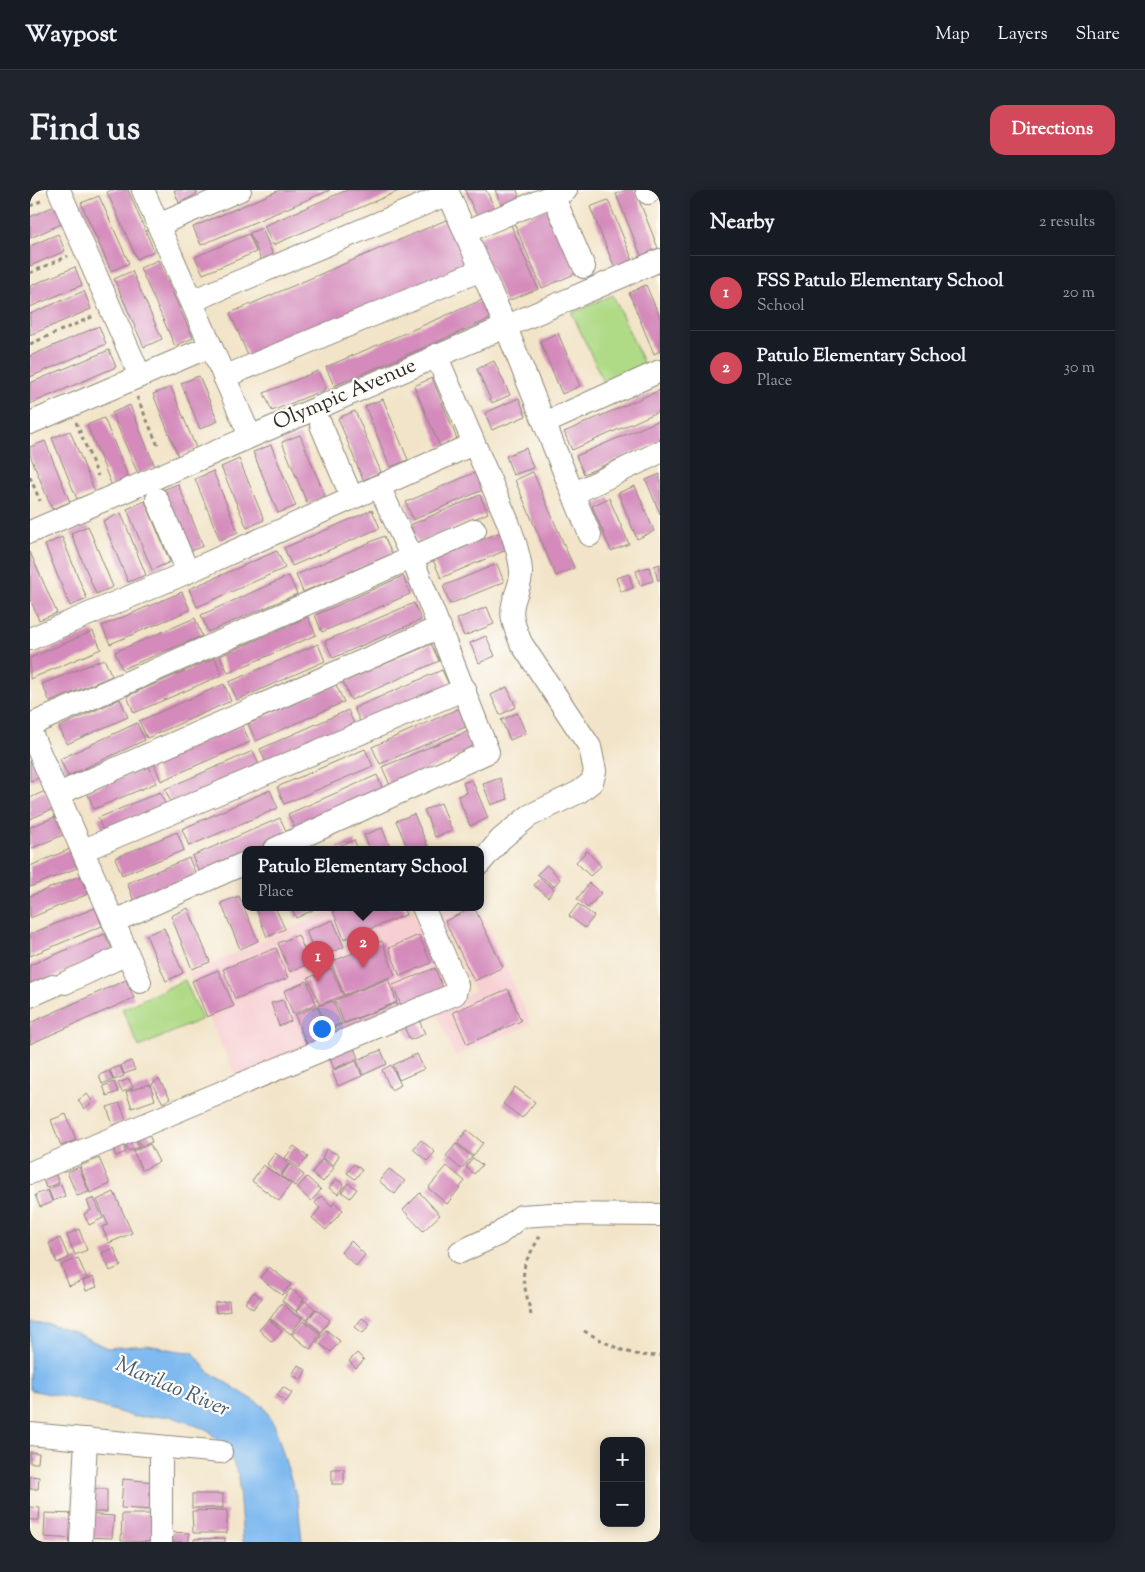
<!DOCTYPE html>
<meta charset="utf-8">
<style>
:root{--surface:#171b24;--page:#20242c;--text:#f1f3f6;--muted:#9ea1a6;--line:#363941;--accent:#d1495b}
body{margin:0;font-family:"Sorts Mill Goudy",serif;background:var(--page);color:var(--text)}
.controls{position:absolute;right:15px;bottom:15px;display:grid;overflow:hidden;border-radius:10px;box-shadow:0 2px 12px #0003}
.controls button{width:45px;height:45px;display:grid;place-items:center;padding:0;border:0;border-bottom:1px solid var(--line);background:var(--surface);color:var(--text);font:25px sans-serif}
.you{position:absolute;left:291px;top:838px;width:18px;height:18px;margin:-12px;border:4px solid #fff;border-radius:50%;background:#1a73e8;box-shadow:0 0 0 8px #1a73e833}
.badge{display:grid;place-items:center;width:32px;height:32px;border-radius:50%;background:var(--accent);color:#fff;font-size:16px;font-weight:700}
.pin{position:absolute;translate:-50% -41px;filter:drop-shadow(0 1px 2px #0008)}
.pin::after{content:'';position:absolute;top:26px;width:18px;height:15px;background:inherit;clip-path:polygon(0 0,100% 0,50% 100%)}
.popup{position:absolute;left:212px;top:656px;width:242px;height:65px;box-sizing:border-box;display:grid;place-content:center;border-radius:10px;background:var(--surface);filter:drop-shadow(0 1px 4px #0005);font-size:16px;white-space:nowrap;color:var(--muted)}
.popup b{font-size:19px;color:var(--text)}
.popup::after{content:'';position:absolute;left:50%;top:100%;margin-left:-10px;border:10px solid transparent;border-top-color:var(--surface)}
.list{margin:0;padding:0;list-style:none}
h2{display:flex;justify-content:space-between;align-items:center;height:65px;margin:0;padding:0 20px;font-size:21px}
h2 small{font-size:16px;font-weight:400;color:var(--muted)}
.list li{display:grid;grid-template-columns:32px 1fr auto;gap:15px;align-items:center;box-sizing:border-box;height:75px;padding:0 20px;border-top:1px solid var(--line)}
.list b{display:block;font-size:19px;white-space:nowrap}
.list p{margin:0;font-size:16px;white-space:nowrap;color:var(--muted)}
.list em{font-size:16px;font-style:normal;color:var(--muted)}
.map{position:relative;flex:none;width:630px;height:1352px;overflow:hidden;border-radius:15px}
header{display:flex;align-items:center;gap:30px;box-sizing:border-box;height:70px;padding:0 25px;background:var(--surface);border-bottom:1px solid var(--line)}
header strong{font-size:24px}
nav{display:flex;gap:28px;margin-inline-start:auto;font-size:18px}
.intro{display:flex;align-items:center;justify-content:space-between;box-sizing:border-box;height:120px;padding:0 30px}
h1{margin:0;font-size:35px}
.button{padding:12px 22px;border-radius:15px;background:var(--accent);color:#fff;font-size:18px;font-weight:700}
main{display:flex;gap:30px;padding:0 30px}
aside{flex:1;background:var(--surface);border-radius:15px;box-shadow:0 2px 12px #0003}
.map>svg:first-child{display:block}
.built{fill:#f7cfd2}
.green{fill:#afda86;stroke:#6d8258}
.water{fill:#7eb9ef;stroke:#54728d}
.building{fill:#d48abb}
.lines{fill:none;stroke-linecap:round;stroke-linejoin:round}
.minor-casing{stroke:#8e887a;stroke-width:24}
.path{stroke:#8e887a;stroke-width:3;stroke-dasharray:4 4;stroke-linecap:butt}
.minor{stroke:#fff;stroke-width:22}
.labels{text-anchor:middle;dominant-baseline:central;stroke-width:4.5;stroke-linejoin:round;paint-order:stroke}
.street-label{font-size:21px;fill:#2b2b2b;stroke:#fdfcf7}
.water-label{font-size:22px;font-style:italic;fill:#485d70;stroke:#fdfcf7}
</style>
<header>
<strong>Waypost</strong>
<nav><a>Map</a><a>Layers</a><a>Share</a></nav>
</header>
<div class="intro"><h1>Find us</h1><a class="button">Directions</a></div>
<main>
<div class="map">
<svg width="630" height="1352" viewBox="0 0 630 1352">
<rect width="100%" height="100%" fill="#fdfcf7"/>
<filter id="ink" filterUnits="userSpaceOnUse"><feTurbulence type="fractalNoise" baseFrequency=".02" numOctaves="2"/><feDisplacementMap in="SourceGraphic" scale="10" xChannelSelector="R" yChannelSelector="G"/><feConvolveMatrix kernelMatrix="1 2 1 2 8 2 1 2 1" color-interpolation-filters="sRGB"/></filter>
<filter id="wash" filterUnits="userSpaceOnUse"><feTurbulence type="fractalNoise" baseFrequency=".0096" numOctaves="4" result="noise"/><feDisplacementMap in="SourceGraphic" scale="20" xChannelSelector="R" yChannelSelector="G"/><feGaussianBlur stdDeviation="1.12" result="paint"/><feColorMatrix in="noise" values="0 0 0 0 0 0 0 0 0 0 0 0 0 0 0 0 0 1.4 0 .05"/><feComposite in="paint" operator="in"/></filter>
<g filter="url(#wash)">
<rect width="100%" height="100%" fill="#f2e4c8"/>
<g class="built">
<polygon points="308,717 380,717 417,801 208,891 159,784"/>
<polygon points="421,717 449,717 501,834 425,866 405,820 444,801 406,723"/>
</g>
<g class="green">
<polygon points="583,105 615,177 575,195 542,123"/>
<polygon points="155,790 172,829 109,857 92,819"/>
</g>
<polygon class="water" points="0,1133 18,1134 46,1143 77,1158 117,1155 149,1161 163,1162 179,1182 233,1216 244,1234 268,1312 272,1352 213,1352 208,1284 199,1263 178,1240 140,1226 105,1227 46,1209 0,1200"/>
<g id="blocks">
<g class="building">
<polygon points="81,0 98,0 124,61 107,69 77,2"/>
<polygon points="144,0 166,0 167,4 149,13"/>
<polygon points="250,0 300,0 171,55 163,37"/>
<polygon points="317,0 371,0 243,55 234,36"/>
<polygon points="435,0 456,0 466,21 448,29"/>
<polygon points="465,0 487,0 490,9 472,17"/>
<polygon points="596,0 605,0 628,58 611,66 586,4"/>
<polygon points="69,6 99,73 81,81 51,13"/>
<polygon points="578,10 603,71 585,78 560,17"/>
<polygon points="29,14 36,32 0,48 0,27"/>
<polygon points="518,18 547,83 512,98 484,33"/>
<polygon points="423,27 442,72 219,168 200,123"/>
<polygon points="481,35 508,99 475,112 448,48"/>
<polygon points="232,38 245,70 233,75 220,43"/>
<polygon points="28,44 35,61 0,76 0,56"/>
<polygon points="219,44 226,62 173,84 165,67"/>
<polygon points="128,70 163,148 145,156 110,78"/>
<polygon points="45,77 52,95 0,117 0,96"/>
<polygon points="102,81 132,149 114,157 84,89"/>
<polygon points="616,95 630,128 630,161 624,164 599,103"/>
<polygon points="54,101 61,119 0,145 0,124"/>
<polygon points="452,110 460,129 304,196 296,177"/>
<polygon points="69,136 76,154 0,187 0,166"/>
<polygon points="528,143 550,196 532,204 510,151"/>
<polygon points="79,160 86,177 0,214 0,193"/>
<polygon points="464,171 480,205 462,213 447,179"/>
<polygon points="288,181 296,199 242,221 234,203"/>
<polygon points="169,186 188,231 170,239 151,193"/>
<polygon points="402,188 427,249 410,257 384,196"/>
<polygon points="141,197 166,258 148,266 123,204"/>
<polygon points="630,200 630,221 542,260 534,242"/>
<polygon points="489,208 496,226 462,240 455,223"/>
<polygon points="353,209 378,270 360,277 335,216"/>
<polygon points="100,215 125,277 108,284 82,223"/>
<polygon points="325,221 351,282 333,290 308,228"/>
<polygon points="74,228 99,289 82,296 57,235"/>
<polygon points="630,230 630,251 554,284 546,266"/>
<polygon points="40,241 65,302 47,309 22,248"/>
<polygon points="270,245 295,306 277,313 252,252"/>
<polygon points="15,251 40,312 22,319 0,265 0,257"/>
<polygon points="241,255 266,316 248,323 223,262"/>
<polygon points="496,258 503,278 483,285 476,266"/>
<polygon points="209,269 234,330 217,338 191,277"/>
<polygon points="183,281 208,342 190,350 165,289"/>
<polygon points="446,282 453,300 383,330 376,312"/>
<polygon points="503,282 544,378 526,386 485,290"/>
<polygon points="630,284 630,324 616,290"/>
<polygon points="148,294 173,356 155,363 130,301"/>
<polygon points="605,296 624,341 607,349 588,303"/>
<polygon points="450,305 458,323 388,353 380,335"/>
<polygon points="579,308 599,354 581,361 562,316"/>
<polygon points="115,311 140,372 122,380 97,319"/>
<polygon points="342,320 350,338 262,376 254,358"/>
<polygon points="91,323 116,385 98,392 73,331"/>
<polygon points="58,336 83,397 66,404 41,343"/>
<polygon points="473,341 481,358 411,388 403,370"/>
<polygon points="354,346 362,364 273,402 266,385"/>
<polygon points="32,347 57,409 40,416 15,355"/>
<polygon points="247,361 255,378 167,417 159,399"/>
<polygon points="0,362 27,423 9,430 0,409"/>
<polygon points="467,374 474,392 420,414 413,396"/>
<polygon points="630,374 630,390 628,390 624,376"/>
<polygon points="619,377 623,391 610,395 606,381"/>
<polygon points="599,384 603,398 591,402 586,388"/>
<polygon points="259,386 267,404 178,442 171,425"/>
<polygon points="373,386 380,404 292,442 285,425"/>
<polygon points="152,402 160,420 80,454 72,436"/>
<polygon points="384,413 391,430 303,468 295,451"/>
<polygon points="457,417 464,434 434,446 427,429"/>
<polygon points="278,427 286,445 198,483 190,466"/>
<polygon points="165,428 172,446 92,479 85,462"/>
<polygon points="63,441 71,459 0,489 0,468"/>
<polygon points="456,446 465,466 449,473 440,453"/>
<polygon points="288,454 295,471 207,510 199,492"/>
<polygon points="401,454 409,471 321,510 313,492"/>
<polygon points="185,468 192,485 104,523 97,506"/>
<polygon points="74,469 82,486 20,512 12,494"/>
<polygon points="412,480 420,497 332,536 324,518"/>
<polygon points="194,494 201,511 117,548 109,531"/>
<polygon points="306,495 314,512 226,551 218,534"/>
<polygon points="477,497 486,517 470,525 461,505"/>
<polygon points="90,509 98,527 37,554 29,537"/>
<polygon points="430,518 438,536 350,574 342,557"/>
<polygon points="318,520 326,538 237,576 230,559"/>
<polygon points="487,523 496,543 480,550 471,530"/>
<polygon points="107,533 115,550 38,586 30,569"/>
<polygon points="212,535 220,552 131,591 124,573"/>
<polygon points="441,540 449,557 360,595 352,577"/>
<polygon points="335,559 343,576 254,614 247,597"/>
<polygon points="223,561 231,579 143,617 135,599"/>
<polygon points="2,569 9,588 0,591 0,570"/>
<polygon points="119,576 126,593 64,619 57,602"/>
<polygon points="347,585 354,602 266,641 258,624"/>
<polygon points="470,588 478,609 461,615 453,594"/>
<polygon points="442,590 458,628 440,636 428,606 437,603 433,593"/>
<polygon points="240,600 248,618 159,656 152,639"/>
<polygon points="15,601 23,619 0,629 0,608"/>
<polygon points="130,602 138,620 75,646 68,628"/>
<polygon points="411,613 422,641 405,647 394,620"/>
<polygon points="384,624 399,659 378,659 366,631"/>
<polygon points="25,627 33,645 0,659 0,637"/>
<polygon points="250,628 258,645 225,659 215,659 215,664 170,684 162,666"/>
<polygon points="352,638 361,659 340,659 334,645"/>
<polygon points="147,642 154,660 92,685 85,668"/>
<polygon points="324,650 328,659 308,659 307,657"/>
<polygon points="40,659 47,678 0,697 0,676"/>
<polygon points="557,661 571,676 560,686 546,672"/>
<polygon points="159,668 166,685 104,711 97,693"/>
<polygon points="517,675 530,689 524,696 507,684"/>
<polygon points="50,686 58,704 0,728 0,706"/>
<polygon points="510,688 524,699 518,707 504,695"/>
<polygon points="559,693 571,703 558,718 547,709"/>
<polygon points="209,706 228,751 210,759 191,713"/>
<polygon points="548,714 564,726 555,738 539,726"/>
<polygon points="225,717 245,717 255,739 237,747"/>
<polygon points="261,717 282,717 283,720 266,728"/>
<polygon points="306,717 373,717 376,725 314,749 302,718"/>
<polygon points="444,717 473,777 444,791 415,731"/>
<polygon points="65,718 72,736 0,766 0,744"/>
<polygon points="158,718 180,772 162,779 141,726"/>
<polygon points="303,730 314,757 287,768 276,741"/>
<polygon points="134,738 153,783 136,791 116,745"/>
<polygon points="75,744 83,762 0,796 0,775"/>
<polygon points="268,745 280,773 260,782 248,753"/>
<polygon points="389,745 401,773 370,786 359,758"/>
<polygon points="352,751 365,785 314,805 301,772"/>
<polygon points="246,758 258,788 205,809 193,779"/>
<polygon points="301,778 313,805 290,815 278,788"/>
<polygon points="405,778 414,801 372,818 363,795"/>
<polygon points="188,780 204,816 177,827 162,791"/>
<polygon points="358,789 367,812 314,833 305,810"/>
<polygon points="96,790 104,808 0,854 0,833"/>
<polygon points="277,791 286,814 263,824 254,801"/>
<polygon points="478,799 491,831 437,854 423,822"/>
<polygon points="253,810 261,831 249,836 241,813"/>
<polygon points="303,811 312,833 297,839 288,816"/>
<polygon points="367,813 370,822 301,849 298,840"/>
<polygon points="287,816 300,852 279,860 265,825"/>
<polygon points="387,825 395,844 380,850 372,832"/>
<polygon points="322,853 328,868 304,879 298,864"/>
<polygon points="351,860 357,874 333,885 327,870"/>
<polygon points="387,864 394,879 369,890 363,875"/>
<polygon points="101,871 105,880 94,884 91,875"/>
<polygon points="326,871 332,886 308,896 302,881"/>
<polygon points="361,875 371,895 361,900 352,880"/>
<polygon points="90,876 94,886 84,890 80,880"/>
<polygon points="79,881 83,890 72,894 69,885"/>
<polygon points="99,889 103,898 92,902 88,893"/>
<polygon points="129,889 140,908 133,913 122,894"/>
<polygon points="84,892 88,902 77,906 73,896"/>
<polygon points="120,894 125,910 102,918 96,902"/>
<polygon points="485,897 505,912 492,928 473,914"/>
<polygon points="57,904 63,912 54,919 48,910"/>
<polygon points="90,913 96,931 83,935 77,917"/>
<polygon points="36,924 46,950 31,956 21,930"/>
<polygon points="437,940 453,953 443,966 427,953"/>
<polygon points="118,942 122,952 111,956 107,946"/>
<polygon points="105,947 109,957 98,961 95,951"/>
<polygon points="391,950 405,962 397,971 383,959"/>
<polygon points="93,952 96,962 86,966 82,956"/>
<polygon points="120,954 129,972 112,980 103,961"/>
<polygon points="426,954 442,967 431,979 416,966"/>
<polygon points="264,956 278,967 269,978 255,968"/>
<polygon points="296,959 309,965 304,975 292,968"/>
<polygon points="245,963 259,973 251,985 237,974"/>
<polygon points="69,968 80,994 60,1003 50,976"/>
<polygon points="443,968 452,975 444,984 436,977"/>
<polygon points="292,969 304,978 293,992 282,983"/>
<polygon points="260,974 274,985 265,996 251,986"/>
<polygon points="324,974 332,980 325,989 317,983"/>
<polygon points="233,975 261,994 249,1011 222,991"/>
<polygon points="417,976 435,991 417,1014 398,998"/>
<polygon points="49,977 59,1002 47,1006 37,982"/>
<polygon points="359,979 375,991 365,1004 349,991"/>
<polygon points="24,981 29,993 16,998 12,986"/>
<polygon points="277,987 291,1000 281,1011 267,998"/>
<polygon points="306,989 314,995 308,1004 299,998"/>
<polygon points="318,993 327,999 320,1008 312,1002"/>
<polygon points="31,994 35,1006 23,1011 18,999"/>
<polygon points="18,1000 22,1012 10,1017 5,1005"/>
<polygon points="84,1002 102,1043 79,1053 72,1037 78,1035 67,1010"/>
<polygon points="390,1003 410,1025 393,1041 373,1020"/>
<polygon points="291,1006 302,1016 304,1012 313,1020 296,1040 282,1028 290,1018 285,1013"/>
<polygon points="64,1008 73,1028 59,1035 54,1024 61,1020 57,1011"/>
<polygon points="49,1039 57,1060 45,1065 37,1045"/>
<polygon points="30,1048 39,1068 27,1073 19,1053"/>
<polygon points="321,1051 335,1065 326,1076 311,1062"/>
<polygon points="84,1058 91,1076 80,1081 72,1063"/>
<polygon points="48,1068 57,1089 39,1096 31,1075"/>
<polygon points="239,1077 261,1094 252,1105 230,1088"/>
<polygon points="63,1087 67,1097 56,1101 53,1091"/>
<polygon points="260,1099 274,1109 266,1121 252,1111"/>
<polygon points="224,1102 232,1108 223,1119 215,1113"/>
<polygon points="199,1111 200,1121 186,1123 185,1113"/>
<polygon points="275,1111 285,1119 276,1130 266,1122"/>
<polygon points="251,1113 264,1124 272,1128 261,1144 240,1129"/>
<polygon points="286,1119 300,1130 291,1142 277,1131"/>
<polygon points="332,1128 340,1134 333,1143 325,1137"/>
<polygon points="239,1129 252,1141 242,1152 229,1140"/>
<polygon points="273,1131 291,1144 280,1159 262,1145"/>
<polygon points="296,1140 310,1151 301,1162 287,1152"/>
<polygon points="327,1163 334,1170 326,1178 319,1171"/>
<polygon points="268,1175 276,1180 271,1190 262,1185"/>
<polygon points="253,1197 262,1203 256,1212 247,1205"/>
<polygon points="0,1262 9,1263 8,1273 0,1273"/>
<rect x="302" y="1279" width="12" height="15"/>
<polygon points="0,1286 9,1287 8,1299 0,1299"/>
<polygon points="93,1289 126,1292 124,1320 91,1318"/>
<rect x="54" y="1299" width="23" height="23"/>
<rect x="162" y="1304" width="31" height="14"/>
<polygon points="0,1317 10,1318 9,1330 0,1330"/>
<polygon points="197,1320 197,1343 163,1343 162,1321"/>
<polygon points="15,1323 48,1324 47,1349 14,1347"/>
<polygon points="54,1324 84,1326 82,1348 53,1347"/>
<polygon points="92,1324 123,1324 122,1352 91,1351"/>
<polygon points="138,1342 159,1343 159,1352 138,1352"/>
<polygon points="195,1348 195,1352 164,1352 164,1349"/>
</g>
</g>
</g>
<g filter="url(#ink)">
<use href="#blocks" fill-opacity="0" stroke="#8e887a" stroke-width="1"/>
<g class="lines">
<defs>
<g id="minor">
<polyline points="29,0 110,186"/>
<polyline points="113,0 220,246"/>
<polyline points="417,0 475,135 543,304 630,262"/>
<polyline points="617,0 618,3"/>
<polyline points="523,5 554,77"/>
<polyline points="128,35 210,0"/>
<polyline points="435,42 536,0"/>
<polyline points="162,111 418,4"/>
<path d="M406 165 478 332C483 347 490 364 491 381 492 394 485 403 483 415 480 428 486 440 491 453L560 557 565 581 562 592 549 602 499 626 471 649 450 673"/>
<polyline points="194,187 451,80"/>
<polyline points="0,233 181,156"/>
<polyline points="515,233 630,181"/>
<polyline points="291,235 322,308"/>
<polyline points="543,304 560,345"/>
<polyline points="127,309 158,382"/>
<polyline points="0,342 630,70"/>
<polyline points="0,449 158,382 443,254"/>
<polyline points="0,535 445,340"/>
<polyline points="0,541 110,792"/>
<polyline points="28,604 410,437"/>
<polyline points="245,659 458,562 382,368 349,296"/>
<polyline points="54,660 435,499"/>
<polyline points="83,732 215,673"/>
<polyline points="35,793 97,764"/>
<polyline points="0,806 23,796"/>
<polyline points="0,983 425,804 427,795 393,717"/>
<polyline points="430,1062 469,1044 491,1026 522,1024 630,1025"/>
<polyline points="0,1244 191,1262"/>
<polyline points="131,1258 131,1352"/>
<polyline points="51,1352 56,1249"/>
</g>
</defs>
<use href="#minor" class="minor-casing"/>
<g class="path">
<polyline points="0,16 13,10"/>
<polyline points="0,83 38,66"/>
<polyline points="0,154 64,126"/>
<polyline points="107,207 129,258"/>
<polyline points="46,232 68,286"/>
<polyline points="0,287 10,311"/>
<polyline points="501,1125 493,1089 495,1073 511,1044"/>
<path d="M554 1141C579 1154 601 1169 630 1165"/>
</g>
<use href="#minor" class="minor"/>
</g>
</g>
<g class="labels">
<g class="street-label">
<text transform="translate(315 205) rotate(-23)">Olympic Avenue</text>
</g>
<g class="water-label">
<text transform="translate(142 1198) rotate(23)">Marilao River</text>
</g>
</g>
</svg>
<div class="controls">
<button>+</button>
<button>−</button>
</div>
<div class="you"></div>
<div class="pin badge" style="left:288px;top:792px">1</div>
<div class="pin badge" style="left:333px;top:778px">2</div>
<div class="popup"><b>Patulo Elementary School</b>Place</div>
</div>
<aside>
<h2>Nearby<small>2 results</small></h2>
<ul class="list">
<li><span class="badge">1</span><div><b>FSS Patulo Elementary School</b><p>School</p></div><em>20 m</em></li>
<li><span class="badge">2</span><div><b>Patulo Elementary School</b><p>Place</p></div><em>30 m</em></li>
</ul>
</aside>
</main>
